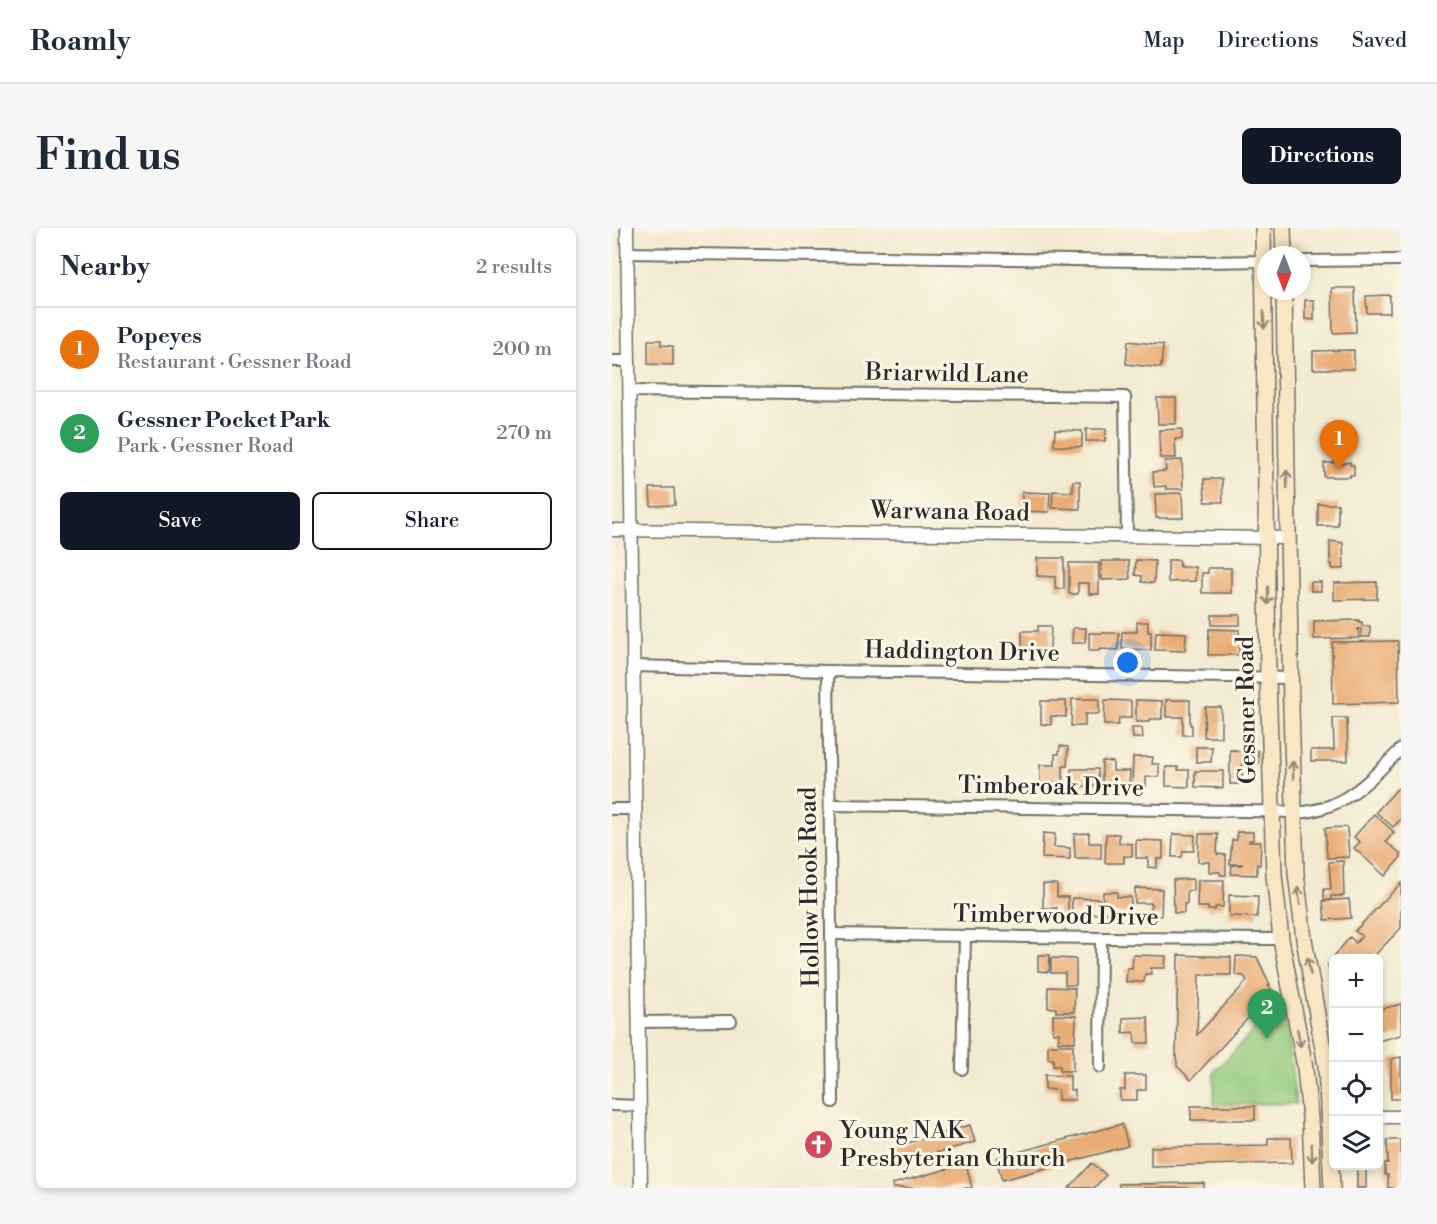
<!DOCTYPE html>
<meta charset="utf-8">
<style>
:root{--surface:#fff;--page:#f6f6f7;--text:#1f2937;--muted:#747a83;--line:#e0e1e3;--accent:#111827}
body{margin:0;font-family:"Libre Bodoni",serif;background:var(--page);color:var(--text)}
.controls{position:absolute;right:18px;bottom:18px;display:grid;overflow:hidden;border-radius:9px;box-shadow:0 3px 9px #0003}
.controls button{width:54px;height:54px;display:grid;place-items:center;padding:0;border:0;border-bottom:2px solid var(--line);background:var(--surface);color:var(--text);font:30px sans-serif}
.compass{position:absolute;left:645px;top:18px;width:54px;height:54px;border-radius:50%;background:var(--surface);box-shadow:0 3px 9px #0003;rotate:180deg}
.you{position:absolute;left:516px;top:435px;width:21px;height:21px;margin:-15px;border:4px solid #fff;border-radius:50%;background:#1a73e8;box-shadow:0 0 0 9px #1a73e833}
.badge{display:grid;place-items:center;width:39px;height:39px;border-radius:50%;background:var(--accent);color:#fff;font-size:20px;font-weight:700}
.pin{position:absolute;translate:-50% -50px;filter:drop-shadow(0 2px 3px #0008)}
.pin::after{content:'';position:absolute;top:32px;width:21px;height:18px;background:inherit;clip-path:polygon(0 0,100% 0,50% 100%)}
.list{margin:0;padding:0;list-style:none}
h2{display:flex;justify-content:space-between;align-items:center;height:78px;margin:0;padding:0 24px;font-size:26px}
h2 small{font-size:20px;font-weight:400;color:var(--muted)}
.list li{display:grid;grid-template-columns:39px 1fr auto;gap:18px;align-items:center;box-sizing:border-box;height:84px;padding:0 24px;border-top:2px solid var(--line)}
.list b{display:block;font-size:22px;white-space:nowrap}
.list p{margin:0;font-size:20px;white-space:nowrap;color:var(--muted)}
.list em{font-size:20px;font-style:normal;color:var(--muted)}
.actions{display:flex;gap:12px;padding:18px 24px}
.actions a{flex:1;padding:14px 0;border:2px solid var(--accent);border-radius:9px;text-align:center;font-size:21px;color:var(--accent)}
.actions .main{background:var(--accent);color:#fff}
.icon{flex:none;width:33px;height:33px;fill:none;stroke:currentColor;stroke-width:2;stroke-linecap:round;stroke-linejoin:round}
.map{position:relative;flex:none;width:789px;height:960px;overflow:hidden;border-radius:9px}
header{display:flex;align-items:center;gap:36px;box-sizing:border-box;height:84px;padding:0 30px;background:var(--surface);border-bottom:2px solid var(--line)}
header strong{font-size:28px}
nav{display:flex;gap:33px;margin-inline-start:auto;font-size:21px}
.intro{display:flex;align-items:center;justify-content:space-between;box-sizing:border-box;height:144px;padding:0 36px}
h1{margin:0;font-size:42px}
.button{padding:15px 27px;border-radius:9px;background:var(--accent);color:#fff;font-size:21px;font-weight:700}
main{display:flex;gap:36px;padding:0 36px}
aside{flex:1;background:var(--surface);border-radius:9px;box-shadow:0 3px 9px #0003}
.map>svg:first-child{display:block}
.green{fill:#95ca7b;stroke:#607a53;stroke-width:1.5}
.building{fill:#e9ac74}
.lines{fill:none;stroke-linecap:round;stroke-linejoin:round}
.minor-casing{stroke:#716e65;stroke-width:14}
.tertiary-casing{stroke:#716e65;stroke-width:15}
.secondary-casing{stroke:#716e65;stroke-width:18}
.minor{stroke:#fff;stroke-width:10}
.tertiary{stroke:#fff;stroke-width:12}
.secondary{stroke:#f9e7c3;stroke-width:15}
.oneway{stroke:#928977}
.labels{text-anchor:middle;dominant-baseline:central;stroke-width:6;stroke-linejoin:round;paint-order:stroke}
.street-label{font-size:24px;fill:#2b2b2b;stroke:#fcf5e5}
.poi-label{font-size:24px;fill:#2b2b2b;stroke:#fcf5e5;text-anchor:start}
</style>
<header>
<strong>Roamly</strong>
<nav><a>Map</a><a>Directions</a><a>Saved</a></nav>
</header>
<div class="intro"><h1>Find us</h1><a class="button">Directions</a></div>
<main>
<aside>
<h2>Nearby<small>2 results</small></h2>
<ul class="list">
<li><span class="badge" style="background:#e8710a">1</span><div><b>Popeyes</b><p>Restaurant · Gessner Road</p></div><em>200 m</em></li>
<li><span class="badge" style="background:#2e9e5b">2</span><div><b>Gessner Pocket Park</b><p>Park · Gessner Road</p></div><em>270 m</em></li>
</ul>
<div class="actions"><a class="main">Save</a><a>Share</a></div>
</aside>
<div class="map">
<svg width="789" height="960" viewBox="0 0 789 960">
<rect width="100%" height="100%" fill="#fcf5e5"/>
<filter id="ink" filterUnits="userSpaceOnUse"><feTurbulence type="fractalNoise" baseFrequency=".0167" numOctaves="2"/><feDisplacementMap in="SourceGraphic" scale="12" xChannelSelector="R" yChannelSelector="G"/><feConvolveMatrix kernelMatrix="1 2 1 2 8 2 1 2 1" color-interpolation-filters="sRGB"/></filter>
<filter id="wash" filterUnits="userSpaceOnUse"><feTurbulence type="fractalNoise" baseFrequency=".008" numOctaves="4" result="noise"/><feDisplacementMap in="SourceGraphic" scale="24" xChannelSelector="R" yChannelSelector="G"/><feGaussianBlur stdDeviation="1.35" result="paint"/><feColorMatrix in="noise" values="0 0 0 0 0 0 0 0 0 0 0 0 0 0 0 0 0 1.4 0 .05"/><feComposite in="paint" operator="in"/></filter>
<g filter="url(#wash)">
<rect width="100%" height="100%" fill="#f2ebd2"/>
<polygon class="green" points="672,784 684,876 602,876 602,844 655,789"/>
<g id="blocks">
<g class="building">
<polygon points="720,60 743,60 744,104 721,105"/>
<polygon points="778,67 778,85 755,85 754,68"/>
<polygon points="693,72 702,72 702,92 693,91"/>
<polygon points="36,112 49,112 49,117 61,118 61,137 36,136"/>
<polygon points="516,113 551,117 549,140 514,136"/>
<polygon points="742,122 742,141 701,141 701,123"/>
<polygon points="545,170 564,170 564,196 546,196"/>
<polygon points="474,201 494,201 493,213 474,213"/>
<polygon points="570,201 570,211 563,211 564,230 548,230 547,202"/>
<polygon points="443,202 470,203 470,219 442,218"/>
<polygon points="570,232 571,261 554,261 554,258 542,259 541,244 554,243 553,233"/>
<polygon points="722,233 729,233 729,236 738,234 738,237 742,237 742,247 738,247 738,249 712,249 712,235 722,235"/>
<polygon points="592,251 610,251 611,274 593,274"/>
<polygon points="461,253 468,253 468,281 440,280 441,263 461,264"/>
<polygon points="38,260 62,260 63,277 39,278"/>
<polygon points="410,264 438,265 437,284 410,283"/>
<polygon points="570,265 571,290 544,290 543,266"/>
<rect x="706" y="276" width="20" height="22"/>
<polygon points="718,313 731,315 732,341 720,341 720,336 718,336"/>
<polygon points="425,330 452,330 452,361 443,361 443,349 425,348"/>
<polygon points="524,332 543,333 542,355 530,354 530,348 523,347"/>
<polygon points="556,332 567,332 568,339 583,339 583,353 556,354"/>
<polygon points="489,333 517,333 518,351 490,352"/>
<polygon points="457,335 487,335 487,366 477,366 477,355 466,355 466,366 457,366"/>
<polygon points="596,340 619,340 619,365 590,365 590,345 596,345"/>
<rect x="699" y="354" width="10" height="9"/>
<polygon points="765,354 765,371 722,372 722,355"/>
<rect x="600" y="387" width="28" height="10"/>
<polygon points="747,392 747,394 750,394 750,398 758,398 758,409 749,409 749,401 746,401 747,410 702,411 702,393"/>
<polygon points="525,394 536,394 536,404 539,404 539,422 510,421 510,404 525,404"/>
<polygon points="426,398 439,398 438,421 410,421 410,403 426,403"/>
<polygon points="461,400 474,400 473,415 460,415"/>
<polygon points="597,401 627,402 627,408 635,409 635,420 627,420 627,427 596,427"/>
<polygon points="544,404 574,405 573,423 543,422"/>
<polygon points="477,405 507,405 506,422 487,421 487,423 477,423"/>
<polygon points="786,413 787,474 721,476 720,414"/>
<polygon points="460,471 487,471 487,486 473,486 473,498 459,498"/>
<polygon points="493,472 519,473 519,490 507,490 506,497 492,497"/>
<polygon points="524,472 550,473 550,491 537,491 537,494 524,494"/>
<polygon points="554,472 578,472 578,497 580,497 580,507 571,507 571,489 554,489"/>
<polygon points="429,473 454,473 454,489 439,488 439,497 429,496"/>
<polygon points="593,479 609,479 609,509 592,509"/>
<polygon points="721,490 735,490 736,533 699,533 699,522 722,522"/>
<polygon points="520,500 530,500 531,510 521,510"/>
<polygon points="448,518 456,519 455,538 451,538 451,555 428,555 428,537 443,537 443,526 447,526"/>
<polygon points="584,519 600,519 599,534 584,534"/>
<polygon points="618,522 646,523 646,535 630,534 630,556 618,556"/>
<polygon points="521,529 541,529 540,536 547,536 547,549 534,549 534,559 520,559"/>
<polygon points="490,533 501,534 501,543 518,543 517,557 490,557"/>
<polygon points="554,539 566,539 566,542 577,542 577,559 554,558"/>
<rect x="459" y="541" width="27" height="17"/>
<polygon points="583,543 611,543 611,560 583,559"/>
<polygon points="786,560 789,563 789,591 781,599 764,584"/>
<polygon points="762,586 782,604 774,614 789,626 789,629 773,648 742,620 748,614 742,609"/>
<polygon points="735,599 737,629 715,630 713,600"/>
<polygon points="625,604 641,604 641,612 637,612 637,614 649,614 648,637 645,636 645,647 619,646 620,637 630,637 630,636 618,636 620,612 625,612"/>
<polygon points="431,605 443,606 442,619 458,620 458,631 430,630"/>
<polygon points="477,605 477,615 489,615 489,630 463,630 462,606"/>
<polygon points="494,606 507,606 507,615 520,616 520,628 512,628 512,635 493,635"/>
<polygon points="561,606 583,607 582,623 571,623 570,629 560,629"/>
<polygon points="587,606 606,606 605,626 614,627 614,647 608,647 608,644 597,644 597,634 586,634"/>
<polygon points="524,612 551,613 551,631 545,631 545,640 536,639 536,630 524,630"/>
<polygon points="731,633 732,668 719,668 719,672 712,672 712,661 719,661 717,634"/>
<polygon points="581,651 581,663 575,663 575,676 572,676 572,685 562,685 561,652"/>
<polygon points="586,652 612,652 611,679 603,679 603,682 596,682 596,679 585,679"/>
<polygon points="789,655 789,700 760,730 722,730 721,759 716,737 718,733 738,709 744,715 750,708 743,703"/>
<polygon points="431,656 445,656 445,669 456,669 456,686 445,686 445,680 431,680"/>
<polygon points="523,660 550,661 549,688 538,688 539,675 523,675"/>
<polygon points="491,664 505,664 505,669 519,669 519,685 491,685"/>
<polygon points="617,667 646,668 645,689 617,688"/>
<polygon points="460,670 488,671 488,686 460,685"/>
<polygon points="737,671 739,690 713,692 711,673"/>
<polygon points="426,727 438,727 437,744 426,743"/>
<polygon points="521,727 554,728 553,740 539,740 539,746 533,746 532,754 514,754 515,740 520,740"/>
<polygon points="566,727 619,729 619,747 587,747 585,807 635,753 632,748 623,747 624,728 645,729 658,757 656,758 661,763 579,852 565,838 565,833 564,831"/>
<polygon points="439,730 464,731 464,757 453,757 453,745 439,745"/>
<polygon points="436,759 463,760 462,784 444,784 444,780 436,780"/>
<polygon points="789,776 789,807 766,813 766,782"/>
<polygon points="441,787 464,788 463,814 446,814 447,805 441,805"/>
<polygon points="536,789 537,815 523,815 522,804 511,805 511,790"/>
<polygon points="436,817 461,817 461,843 448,843 448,838 441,838 441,831 436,831"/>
<polygon points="789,829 789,871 779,871 779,831"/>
<polygon points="433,847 458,848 458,862 463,862 463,872 446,872 446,862 433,861"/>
<polygon points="513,847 534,847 534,862 525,862 525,872 508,872 508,862 513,862"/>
<rect x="579" y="878" width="64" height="14"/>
<polygon points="510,896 516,918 390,952 384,930"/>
<polygon points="358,897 363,914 283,936 278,920"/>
<polygon points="656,910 679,910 680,935 539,938 539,919 656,917"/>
<polygon points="775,912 789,912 789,960 776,960 776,947 773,947 773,935 776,935"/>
<polygon points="480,935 494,947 482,960 457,960"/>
<polygon points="354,936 360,960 281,960 280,956"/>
<rect x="745" y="938" width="9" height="22"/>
<polygon points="592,955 592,960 507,960 507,956"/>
</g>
</g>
</g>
<g filter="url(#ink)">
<use href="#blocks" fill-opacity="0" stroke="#716e65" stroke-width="1.5"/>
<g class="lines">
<defs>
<g id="minor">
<polyline points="16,25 589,34 654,33"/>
<polyline points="690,33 789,32"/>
<polyline points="0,133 17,133"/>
<polyline points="17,163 513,169 515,308"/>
<polyline points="21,438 216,443 678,450"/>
<polyline points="216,443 221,874"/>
<path d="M218 577 693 584C699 583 705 582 711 580 742 571 767 543 789 521"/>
<polyline points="0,581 23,581"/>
<polyline points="219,706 489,710 669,711"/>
<polyline points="26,794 119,793"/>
<polyline points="488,839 489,710"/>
<polyline points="350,841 353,708"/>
<polyline points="0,877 27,878"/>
</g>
<g id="tertiary">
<polyline points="15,0 29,960"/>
<polyline points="0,302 676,310"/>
<polyline points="766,889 789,889"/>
</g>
<g id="secondary">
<polyline points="651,0 656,449 662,647 669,711 693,840 698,890 701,960"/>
<polyline points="671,0 672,27"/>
<polyline points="672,63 679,480 684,645 692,711 714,838 720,960"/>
</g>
</defs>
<use href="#minor" class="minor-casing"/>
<use href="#tertiary" class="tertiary-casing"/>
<use href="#secondary" class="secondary-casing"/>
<use href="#minor" class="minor"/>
<use href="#tertiary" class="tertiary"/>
<use href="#secondary" class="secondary"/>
</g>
<defs><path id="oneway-shaft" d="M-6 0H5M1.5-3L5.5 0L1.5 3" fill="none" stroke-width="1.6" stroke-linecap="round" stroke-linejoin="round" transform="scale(1.5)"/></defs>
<g class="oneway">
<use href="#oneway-shaft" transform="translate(652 92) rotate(89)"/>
<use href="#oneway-shaft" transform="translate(675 251) rotate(-91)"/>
<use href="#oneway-shaft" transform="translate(656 368) rotate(90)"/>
<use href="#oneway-shaft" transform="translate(681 542) rotate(-92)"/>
<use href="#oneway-shaft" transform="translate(687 668) rotate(-97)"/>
<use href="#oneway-shaft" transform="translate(697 738) rotate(-100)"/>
<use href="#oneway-shaft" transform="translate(687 810) rotate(79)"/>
<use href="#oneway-shaft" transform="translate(700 925) rotate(88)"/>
</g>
</g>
<defs>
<symbol id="church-disc" viewBox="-11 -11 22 22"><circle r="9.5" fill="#d1495b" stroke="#fcf5e5"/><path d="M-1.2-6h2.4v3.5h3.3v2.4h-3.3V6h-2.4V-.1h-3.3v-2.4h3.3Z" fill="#fff"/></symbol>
</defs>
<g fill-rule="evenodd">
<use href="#church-disc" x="190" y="900" width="33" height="33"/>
</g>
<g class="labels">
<g class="street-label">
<text transform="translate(335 146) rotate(1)">Briarwild Lane</text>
<text transform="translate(338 284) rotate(1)">Warwana Road</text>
<text transform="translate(350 424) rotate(1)">Haddington Drive</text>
<text transform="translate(635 482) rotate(-91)">Gessner Road</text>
<text transform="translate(439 559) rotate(1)">Timberoak Drive</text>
<text transform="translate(198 659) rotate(-91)">Hollow Hook Road</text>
<text transform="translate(444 688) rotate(1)">Timberwood Drive</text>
</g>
<g class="poi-label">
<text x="228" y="903">Young NAK<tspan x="228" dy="28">Presbyterian Church</tspan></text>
</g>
</g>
</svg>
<div class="controls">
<button>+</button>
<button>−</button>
<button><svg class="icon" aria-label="locate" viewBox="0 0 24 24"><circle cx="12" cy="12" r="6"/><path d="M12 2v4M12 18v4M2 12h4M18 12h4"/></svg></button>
<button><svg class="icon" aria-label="layers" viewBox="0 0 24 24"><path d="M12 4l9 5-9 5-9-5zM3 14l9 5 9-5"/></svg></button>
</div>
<svg class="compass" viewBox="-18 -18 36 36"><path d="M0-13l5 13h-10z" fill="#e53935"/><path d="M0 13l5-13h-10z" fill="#747a83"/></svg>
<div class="you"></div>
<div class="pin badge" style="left:727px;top:242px;background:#e8710a">1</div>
<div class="pin badge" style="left:655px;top:811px;background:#2e9e5b">2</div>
</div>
</main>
